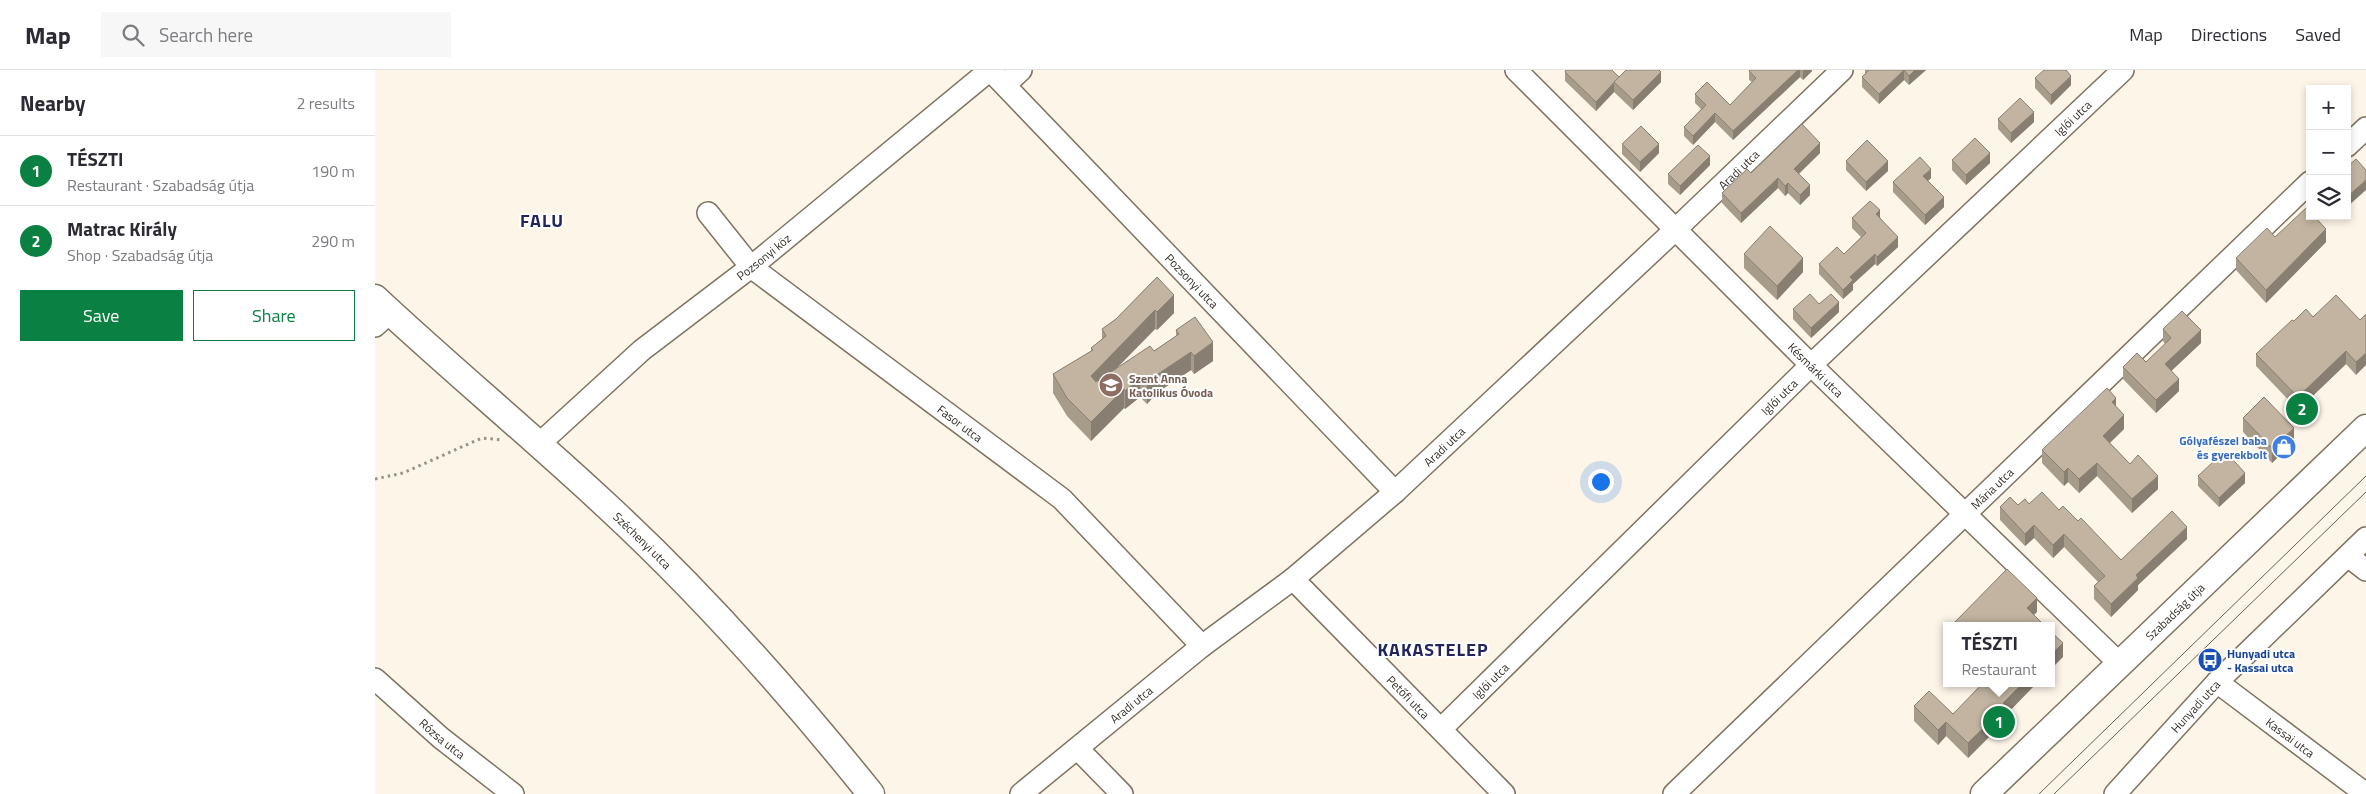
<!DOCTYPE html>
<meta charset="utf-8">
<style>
:root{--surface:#fff;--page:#f7f7f7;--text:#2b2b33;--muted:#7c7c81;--line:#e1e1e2;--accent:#0b8043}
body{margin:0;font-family:"Titillium Web",sans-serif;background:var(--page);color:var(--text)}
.controls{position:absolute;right:15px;top:15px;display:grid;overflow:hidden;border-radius:0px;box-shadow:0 2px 8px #0003}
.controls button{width:45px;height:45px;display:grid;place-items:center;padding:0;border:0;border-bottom:1px solid var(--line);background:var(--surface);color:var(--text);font:25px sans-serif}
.you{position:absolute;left:1225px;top:411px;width:18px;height:18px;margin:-12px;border:4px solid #fff;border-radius:50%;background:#1a73e8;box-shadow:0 0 0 8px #1a73e833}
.badge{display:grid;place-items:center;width:32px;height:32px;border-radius:50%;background:var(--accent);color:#fff;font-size:16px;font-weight:700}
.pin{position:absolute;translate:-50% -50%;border:2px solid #fff;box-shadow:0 1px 5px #0006}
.popup{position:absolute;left:1568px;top:552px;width:112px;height:65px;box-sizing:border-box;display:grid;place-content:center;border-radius:0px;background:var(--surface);filter:drop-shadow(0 1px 4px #0005);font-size:16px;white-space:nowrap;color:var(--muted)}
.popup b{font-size:19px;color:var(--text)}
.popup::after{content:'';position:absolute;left:50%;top:100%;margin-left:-10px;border:10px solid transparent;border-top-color:var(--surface)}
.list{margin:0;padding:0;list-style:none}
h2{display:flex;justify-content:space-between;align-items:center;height:65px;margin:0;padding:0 20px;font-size:21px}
h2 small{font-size:16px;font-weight:400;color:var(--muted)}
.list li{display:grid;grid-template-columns:32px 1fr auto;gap:15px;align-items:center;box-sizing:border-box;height:70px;padding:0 20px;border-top:1px solid var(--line)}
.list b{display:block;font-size:19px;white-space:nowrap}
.list p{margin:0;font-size:16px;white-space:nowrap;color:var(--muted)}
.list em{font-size:16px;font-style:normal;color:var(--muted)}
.actions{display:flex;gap:10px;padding:15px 20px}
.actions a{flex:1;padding:11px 0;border:1px solid var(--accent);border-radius:0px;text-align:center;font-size:18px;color:var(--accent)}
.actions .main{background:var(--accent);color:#fff}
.icon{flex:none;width:28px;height:28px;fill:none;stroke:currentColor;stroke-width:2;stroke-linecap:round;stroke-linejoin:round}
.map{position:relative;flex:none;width:1991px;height:724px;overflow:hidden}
header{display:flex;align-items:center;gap:30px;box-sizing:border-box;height:70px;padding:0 25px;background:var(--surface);border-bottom:1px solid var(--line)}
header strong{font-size:24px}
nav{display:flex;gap:28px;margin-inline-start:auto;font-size:18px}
.search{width:350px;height:45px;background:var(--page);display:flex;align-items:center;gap:12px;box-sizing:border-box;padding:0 18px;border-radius:0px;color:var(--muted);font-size:19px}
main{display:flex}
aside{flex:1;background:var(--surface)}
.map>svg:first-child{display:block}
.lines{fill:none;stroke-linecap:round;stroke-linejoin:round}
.minor-casing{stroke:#7f7361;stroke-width:24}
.major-casing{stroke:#7f7361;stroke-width:29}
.path{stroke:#999188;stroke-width:3;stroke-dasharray:2.5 4;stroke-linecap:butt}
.minor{stroke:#fff;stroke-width:21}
.major{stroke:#fff;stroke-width:26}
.tram{stroke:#665f57;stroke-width:1}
.wall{fill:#a79b8a}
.shaded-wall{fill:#887e71}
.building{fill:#c2b4a1;stroke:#887e71}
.labels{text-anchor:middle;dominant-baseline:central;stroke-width:4;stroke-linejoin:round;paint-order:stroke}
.street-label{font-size:12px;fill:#322c25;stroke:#fff}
.education-label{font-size:12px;font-weight:bold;fill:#785e54;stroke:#fff;text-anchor:start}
.shop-label{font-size:12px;font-weight:bold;fill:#366cbe;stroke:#fff;text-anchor:end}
.transit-label{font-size:12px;font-weight:bold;fill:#164399;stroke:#fff;text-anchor:start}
.district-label{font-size:18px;font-weight:bold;letter-spacing:1px;fill:#23245e;stroke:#fff}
</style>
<header>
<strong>Map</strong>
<div class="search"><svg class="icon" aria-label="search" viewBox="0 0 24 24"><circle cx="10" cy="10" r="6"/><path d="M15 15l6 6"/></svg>Search here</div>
<nav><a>Map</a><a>Directions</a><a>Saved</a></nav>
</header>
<main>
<aside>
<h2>Nearby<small>2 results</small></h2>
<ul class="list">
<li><span class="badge">1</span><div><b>TÉSZTI</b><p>Restaurant · Szabadság útja</p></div><em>190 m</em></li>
<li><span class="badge">2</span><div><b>Matrac Király</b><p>Shop · Szabadság útja</p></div><em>290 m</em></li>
</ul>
<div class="actions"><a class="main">Save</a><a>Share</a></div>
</aside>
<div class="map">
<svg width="1991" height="724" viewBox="0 0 1991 724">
<rect width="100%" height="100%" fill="#fef5e9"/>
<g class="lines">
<defs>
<g id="minor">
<path id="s1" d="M615 0 1020 422"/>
<path id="s2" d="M1141 0 1436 295 1745 594"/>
<polyline points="630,15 646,0"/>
<polyline points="1972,76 1991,58"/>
<path id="s3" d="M333 143 376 197 687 429 827 576"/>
<polyline points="0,256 15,242"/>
<path id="s4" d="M163 375 267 280 376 197 615 0"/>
<polyline points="1973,486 1991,500"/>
<path id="s5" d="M918 509 1129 724"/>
<path id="s6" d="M0 609 66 668 138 724"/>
<path id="s7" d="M1842 612 1991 724"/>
<path id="s8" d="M1066 659 1436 295 1748 0"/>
<polyline points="703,679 747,724"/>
<path id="s9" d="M646 724 827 576 918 509 1020 422 1301 159 1467 0"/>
<path id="s10" d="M1299 724 1935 112"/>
<path id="s11" d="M1740 724 1842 612 1991 468"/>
</g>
<g id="major">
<path id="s12" d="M0 228C76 299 157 366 233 437 328 525 415 623 496 724"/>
<path id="s13" d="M1609 724 1991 358"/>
</g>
</defs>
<use href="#minor" class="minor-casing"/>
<use href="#major" class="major-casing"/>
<polyline class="path" points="0,409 28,403 107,368 127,370"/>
<use href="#minor" class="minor"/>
<use href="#major" class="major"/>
<g class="tram">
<polyline points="1664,724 1991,406"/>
<polyline points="1679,724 1991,422"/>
</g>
</g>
<g class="wall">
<polygon points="1375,0 1437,0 1437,1 1428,10 1425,7 1358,70 1340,52 1318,75 1309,66 1309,57 1326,39 1320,33 1320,24 1355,35 1377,12 1374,10 1374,1"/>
<polygon points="1490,0 1551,0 1534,15 1529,10 1504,34 1487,17 1487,7 1490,4"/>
<polygon points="1190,2 1244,7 1286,12 1258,40 1239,22 1221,41 1190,11"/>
<polygon points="1660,8 1696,15 1676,35 1660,18"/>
<polygon points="1623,49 1659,52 1636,73 1623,59"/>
<polygon points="1247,74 1284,83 1265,102 1247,84"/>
<polygon points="1445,83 1424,104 1435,125 1425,135 1413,123 1410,126 1403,118 1366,153 1347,133 1347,123 1376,103"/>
<polygon points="1577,90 1615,93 1591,115 1577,100"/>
<polygon points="1471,91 1513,101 1491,121 1471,100"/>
<polygon points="1335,95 1305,125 1293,114 1293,104"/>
<polygon points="1556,108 1553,111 1569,137 1550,155 1518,122 1518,112"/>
<polygon points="1505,147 1523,177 1502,196 1500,194 1478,214 1478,220 1468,229 1444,204 1444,194 1469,184 1486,167 1477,158 1477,148"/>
<polygon points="1900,167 1951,172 1891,233 1861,200 1861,188"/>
<polygon points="1369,184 1428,202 1402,230 1369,198"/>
<polygon points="782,207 799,243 782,260 780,259 741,299 779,281 801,266 801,260 838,291 819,304 816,300 783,322 772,334 765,327 750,339 749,338 716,371 692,346 678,323 678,304 716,281 716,278 727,269 727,259 741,249"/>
<polygon points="1444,234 1464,242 1436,268 1418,249 1418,239"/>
<polygon points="1938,247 1985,250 1981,305 1971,294 1923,340 1881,296 1881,284 1919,251"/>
<polygon points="1788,259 1826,273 1796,301 1804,321 1781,343 1748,309 1748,297 1771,292 1790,274 1788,271"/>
<polygon points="1741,337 1749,359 1735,373 1755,394 1783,419 1757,443 1722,406 1704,423 1693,412 1689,416 1667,393 1667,380"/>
<polygon points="1868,348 1919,372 1897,393 1868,362"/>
<polygon points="1823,406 1870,413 1844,437 1823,416"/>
<polygon points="1654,434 1684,440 1703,451 1746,490 1812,469 1763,515 1763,520 1736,547 1719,529 1719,516 1723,512 1689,477 1678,488 1659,468 1650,476 1625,450 1625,437"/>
<polygon points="1539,636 1578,644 1631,645 1631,650 1593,688 1571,666 1563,675 1539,651"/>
</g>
<g class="shaded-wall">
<polygon points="1423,0 1425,0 1425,7 1358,70 1358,61"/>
<polygon points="1429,0 1437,0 1437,1 1428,10 1428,1"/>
<polygon points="1529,0 1529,10 1504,34 1504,24"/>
<polygon points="1540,0 1551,0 1534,15 1534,6"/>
<polygon points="1286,2 1286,12 1258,40 1258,30"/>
<polygon points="1696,6 1696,15 1676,35 1676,25"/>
<polygon points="1239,13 1239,22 1221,41 1221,32"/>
<polygon points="1659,42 1659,52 1636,73 1636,63"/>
<polygon points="1340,43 1340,52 1318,75 1318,66"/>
<polygon points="1445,73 1445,83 1419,108 1419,99"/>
<polygon points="1284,74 1284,83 1265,102 1265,92"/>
<polygon points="1615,83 1615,93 1591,115 1591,105"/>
<polygon points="1335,86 1335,95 1305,125 1305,116"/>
<polygon points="1513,91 1513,101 1491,121 1491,112"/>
<polygon points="1556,99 1556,108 1548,115 1548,106"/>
<polygon points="1403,108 1403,118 1366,153 1366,143"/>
<polygon points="1991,110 1991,120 1972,137 1972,127"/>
<polygon points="1413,113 1413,123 1410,126 1410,116"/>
<polygon points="1435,115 1435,125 1425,135 1425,125"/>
<polygon points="1569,127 1569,137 1550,155 1550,145"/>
<polygon points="1505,140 1505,150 1501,144"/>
<polygon points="1951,159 1951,172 1891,233 1891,220"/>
<polygon points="1523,167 1523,177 1502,196 1502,187"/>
<polygon points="1500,184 1500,194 1478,214 1478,220 1468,229 1468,220 1475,207"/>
<polygon points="1428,188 1428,202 1402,230 1402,216"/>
<polygon points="799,225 799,243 782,260 782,242"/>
<polygon points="1464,232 1464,242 1436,268 1436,258"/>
<polygon points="780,240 780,259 716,324 716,306"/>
<polygon points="1826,260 1826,273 1790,307 1790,294"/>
<polygon points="838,272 838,291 819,304 819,286"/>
<polygon points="1971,281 1971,294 1923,340 1923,327"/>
<polygon points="816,282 816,300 783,322 772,334 772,315 783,304"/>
<polygon points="1991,283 1991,295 1981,305 1981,292"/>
<polygon points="765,308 765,327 750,339 750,321"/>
<polygon points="1804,309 1804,321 1781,343 1781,330"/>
<polygon points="749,319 749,338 716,371 716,352"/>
<polygon points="1741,328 1741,342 1737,332"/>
<polygon points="1749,345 1749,359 1728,379 1728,366"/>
<polygon points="1919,358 1919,372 1897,393 1897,378"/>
<polygon points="1722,393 1722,406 1704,423 1704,409"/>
<polygon points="1693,398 1693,412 1689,416 1689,402"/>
<polygon points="1870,403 1870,413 1844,437 1844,428"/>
<polygon points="1783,406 1783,419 1757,443 1757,429"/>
<polygon points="1659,455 1659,468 1650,476 1650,464"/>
<polygon points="1812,457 1812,469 1763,515 1763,520 1736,547 1736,534 1761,505"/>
<polygon points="1689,464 1689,477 1678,488 1678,475"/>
<polygon points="1662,528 1662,542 1652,552 1652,538"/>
<polygon points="1688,573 1688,587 1676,599 1676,585"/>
<polygon points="1648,613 1662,613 1631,645 1631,650 1593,688 1593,673 1628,633"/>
<polygon points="1571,652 1571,666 1563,675 1563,660"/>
</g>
<g class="building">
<polygon points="1191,0 1237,0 1244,7 1221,32 1190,2"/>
<polygon points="1251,0 1284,0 1286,2 1258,30 1239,12"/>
<polygon points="1375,0 1423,0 1358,61 1340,43 1318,66 1309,57 1331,35 1320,24 1332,12 1355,35 1381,8 1374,1"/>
<polygon points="1494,0 1540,0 1534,6 1529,0 1504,24 1487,7"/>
<polygon points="1669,0 1691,0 1696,6 1676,25 1660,8"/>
<polygon points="1645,28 1659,42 1636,63 1623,49"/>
<polygon points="1427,54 1445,73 1419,99 1435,115 1425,125 1413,113 1410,116 1403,108 1366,143 1347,123 1372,99 1376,103"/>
<polygon points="1266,56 1284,74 1265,92 1247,74"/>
<polygon points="1600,68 1615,83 1591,105 1577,90"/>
<polygon points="1492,70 1513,91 1491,112 1471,91"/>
<polygon points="1323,75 1335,86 1305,116 1293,104"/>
<polygon points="1545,87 1556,99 1548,106 1569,127 1550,145 1518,112"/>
<polygon points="1981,89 1991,100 1991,110 1972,127 1972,97"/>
<polygon points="1495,131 1505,140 1501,144 1523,167 1502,187 1500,184 1475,207 1478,210 1468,220 1444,194 1462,177 1469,184 1491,163 1477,148"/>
<polygon points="1931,138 1935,142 1935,146 1939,146 1951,159 1891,220 1861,188 1892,158 1900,167"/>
<polygon points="1395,156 1428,188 1402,216 1369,184"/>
<polygon points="782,207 799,225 782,242 780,240 716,306 721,312 775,276 779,281 804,264 801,260 820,247 838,272 819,286 816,282 783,304 772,315 765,308 750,321 749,319 716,352 692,328 678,304 718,280 716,278 731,266 727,259 741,249"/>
<polygon points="1435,224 1444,234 1456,224 1464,232 1436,258 1418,239"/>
<polygon points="1961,225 1985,250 1991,244 1991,283 1981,292 1971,281 1923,327 1881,284 1917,250 1919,251 1931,239 1938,247"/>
<polygon points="1807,241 1826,260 1790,294 1804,309 1781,330 1748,297 1762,283 1771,292 1796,268 1788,259"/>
<polygon points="1732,318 1741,328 1737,332 1749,345 1728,366 1755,394 1763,385 1783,406 1757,429 1722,393 1704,409 1693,398 1689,402 1667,380"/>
<polygon points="1889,327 1919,358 1897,378 1868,348"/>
<polygon points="1850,381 1870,403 1844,428 1823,406"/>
<polygon points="1667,422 1684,440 1688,436 1703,451 1706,448 1746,490 1797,441 1812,457 1761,505 1763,508 1736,534 1719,516 1730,506 1689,464 1678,475 1659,455 1650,464 1625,437 1635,427 1643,435 1650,429 1654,434"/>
<polygon points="1632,499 1662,528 1652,538 1670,556 1576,556"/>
<polygon points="1676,562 1688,573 1676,585"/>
<polygon points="1608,613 1648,613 1628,633 1631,636 1593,673 1571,652 1563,660 1539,636 1554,621 1578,644"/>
</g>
<defs>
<symbol id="school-disc" viewBox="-11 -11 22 22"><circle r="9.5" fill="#8d6e63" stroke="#fff"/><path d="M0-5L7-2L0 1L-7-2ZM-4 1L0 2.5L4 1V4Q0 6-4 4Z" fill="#fff"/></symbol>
<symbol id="shop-disc" viewBox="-11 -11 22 22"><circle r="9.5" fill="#3f7fe0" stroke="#fff"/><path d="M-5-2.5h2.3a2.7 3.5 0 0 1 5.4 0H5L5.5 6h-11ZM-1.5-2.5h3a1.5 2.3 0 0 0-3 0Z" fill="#fff"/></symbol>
<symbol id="bus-disc" viewBox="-11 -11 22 22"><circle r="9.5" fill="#1a4fb4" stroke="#fff"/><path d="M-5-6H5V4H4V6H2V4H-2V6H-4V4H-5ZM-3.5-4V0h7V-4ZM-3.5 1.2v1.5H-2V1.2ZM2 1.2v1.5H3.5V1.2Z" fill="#fff"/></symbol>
</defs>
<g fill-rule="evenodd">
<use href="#school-disc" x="722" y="301" width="28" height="28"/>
<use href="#shop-disc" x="1895" y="363" width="28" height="28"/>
<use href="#bus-disc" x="1821" y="576" width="28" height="28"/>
</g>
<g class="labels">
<g class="street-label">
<text stroke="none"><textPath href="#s8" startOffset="879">Iglói utca</textPath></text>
<text stroke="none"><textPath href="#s9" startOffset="952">Aradi utca</textPath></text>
<text stroke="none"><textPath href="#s4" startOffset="294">Pozsonyi köz</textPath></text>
<text stroke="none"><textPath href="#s1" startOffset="292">Pozsonyi utca</textPath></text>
<text stroke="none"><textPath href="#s2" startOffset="424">Késmárki utca</textPath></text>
<text stroke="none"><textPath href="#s8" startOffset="474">Iglói utca</textPath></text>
<text stroke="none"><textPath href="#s3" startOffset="330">Fasor utca</textPath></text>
<text stroke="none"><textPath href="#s9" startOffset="548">Aradi utca</textPath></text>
<text stroke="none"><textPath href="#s10" startOffset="441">Mária utca</textPath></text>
<text stroke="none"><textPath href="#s12" startOffset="361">Széchenyi utca</textPath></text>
<text stroke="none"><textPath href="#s13" startOffset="264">Szabadság útja</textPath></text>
<text stroke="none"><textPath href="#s8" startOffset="69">Iglói utca</textPath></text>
<text stroke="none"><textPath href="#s5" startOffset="165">Petőfi utca</textPath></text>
<text stroke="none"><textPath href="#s9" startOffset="142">Aradi utca</textPath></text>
<text stroke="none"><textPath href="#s11" startOffset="119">Hunyadi utca</textPath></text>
<text stroke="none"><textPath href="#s6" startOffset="90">Rózsa utca</textPath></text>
<text stroke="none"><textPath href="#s7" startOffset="92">Kassai utca</textPath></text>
</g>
<g class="education-label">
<text x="754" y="308">Szent Anna<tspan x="754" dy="14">Katolikus Óvoda</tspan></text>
</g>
<g class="shop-label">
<text x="1892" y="370">Gólyafészel baba<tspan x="1892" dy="14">és gyerekbolt</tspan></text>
</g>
<g class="transit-label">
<text x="1852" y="583">Hunyadi utca<tspan x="1852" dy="14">- Kassai utca</tspan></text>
</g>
<g class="district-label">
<text x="167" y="150">FALU</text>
<text x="1058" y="579">KAKASTELEP</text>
</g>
</g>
</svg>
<div class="controls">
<button>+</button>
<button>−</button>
<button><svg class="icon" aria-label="layers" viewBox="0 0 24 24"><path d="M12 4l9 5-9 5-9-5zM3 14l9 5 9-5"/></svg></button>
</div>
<div class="you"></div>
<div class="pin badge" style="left:1624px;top:652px">1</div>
<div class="popup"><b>TÉSZTI</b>Restaurant</div>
<div class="pin badge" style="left:1927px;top:339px">2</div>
</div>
</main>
